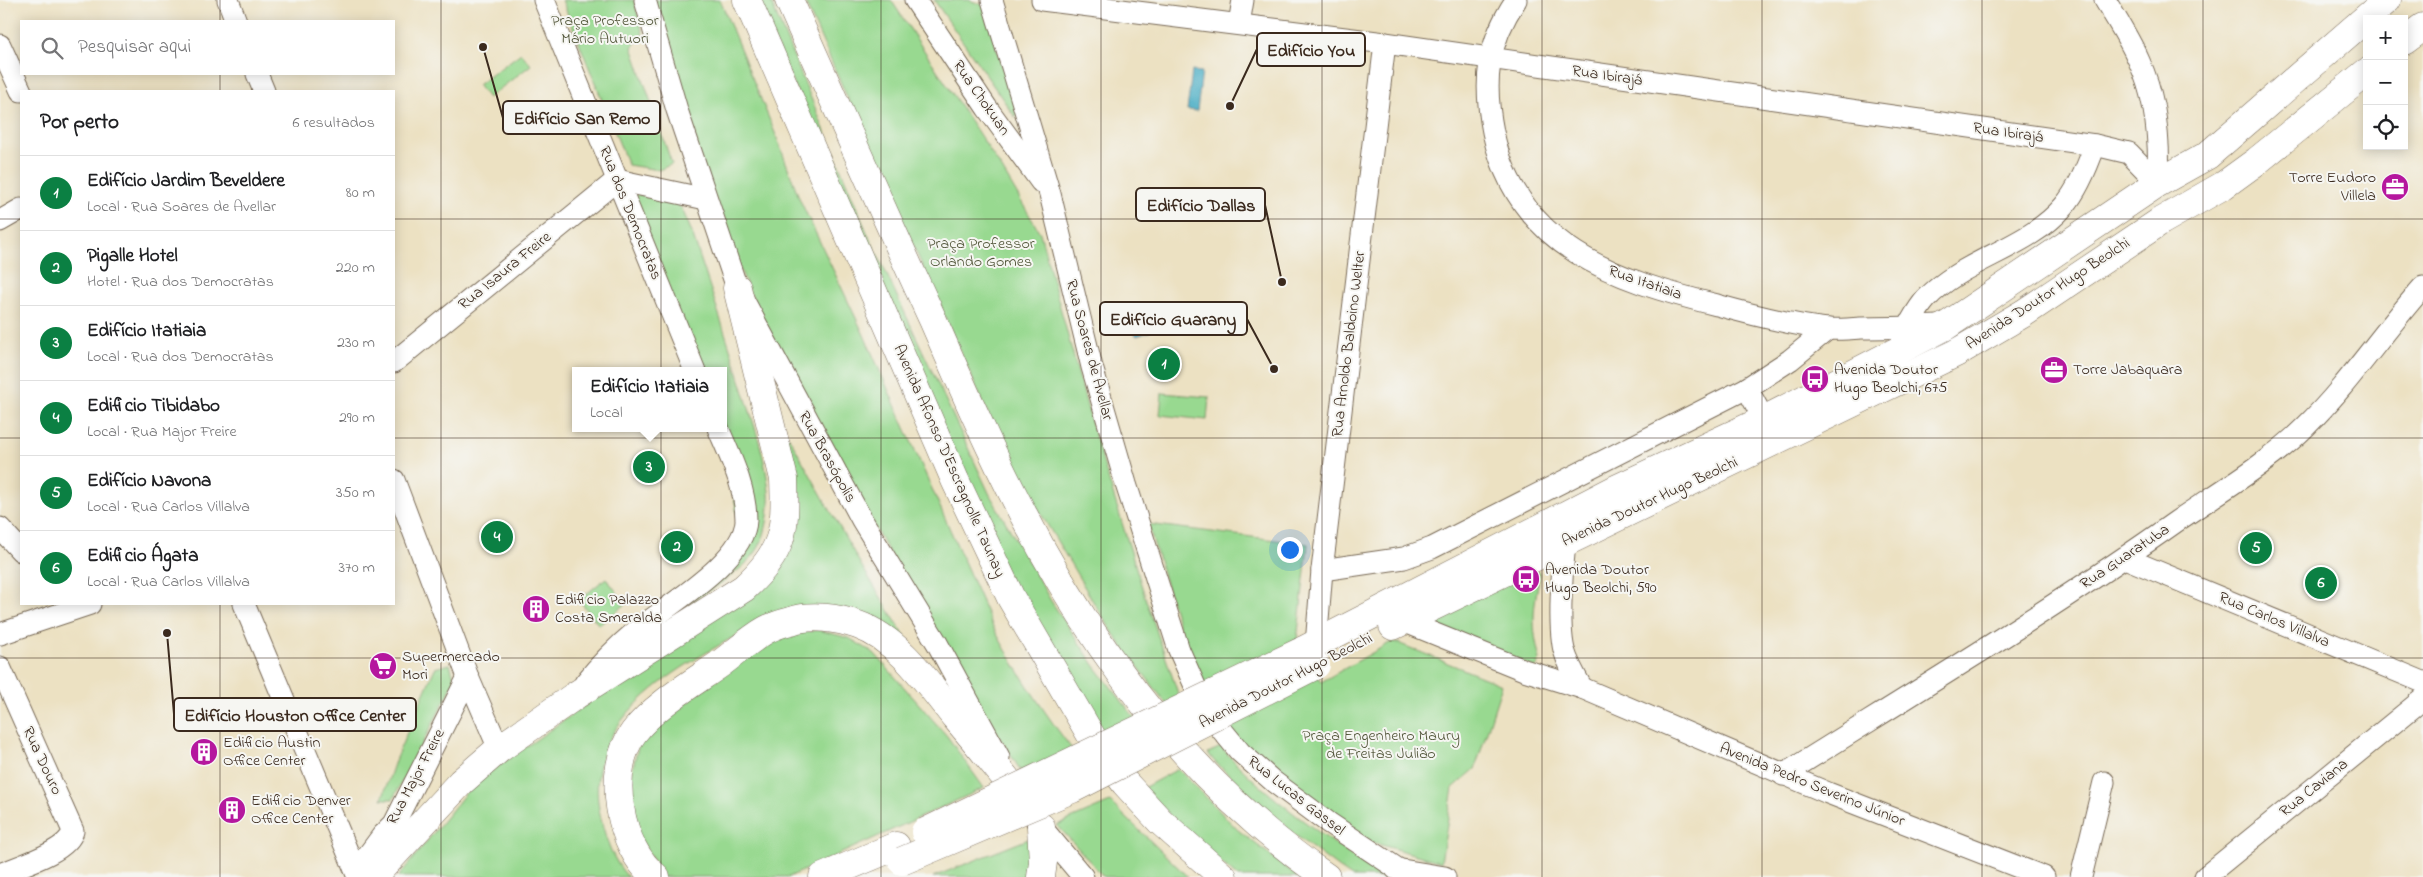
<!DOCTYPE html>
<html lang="pt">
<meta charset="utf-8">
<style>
:root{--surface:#fff;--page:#f2f2f2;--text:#202124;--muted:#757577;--line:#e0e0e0;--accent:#0b8043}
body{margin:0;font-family:"Indie Flower",sans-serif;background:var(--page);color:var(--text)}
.controls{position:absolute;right:15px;top:15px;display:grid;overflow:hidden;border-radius:0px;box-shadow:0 2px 12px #0003}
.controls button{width:45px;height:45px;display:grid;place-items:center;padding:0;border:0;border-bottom:1px solid var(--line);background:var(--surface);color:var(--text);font:25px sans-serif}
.you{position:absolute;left:1289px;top:549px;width:18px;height:18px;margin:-12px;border:4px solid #fff;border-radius:50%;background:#1a73e8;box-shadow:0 0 0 8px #1a73e833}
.badge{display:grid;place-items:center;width:32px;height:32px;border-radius:50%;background:var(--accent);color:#fff;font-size:16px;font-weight:700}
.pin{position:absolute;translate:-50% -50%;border:2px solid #fff;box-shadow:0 1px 5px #0006}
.popup{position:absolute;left:572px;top:367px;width:155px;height:65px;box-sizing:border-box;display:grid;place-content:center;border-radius:0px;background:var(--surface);filter:drop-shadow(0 1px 4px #0005);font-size:16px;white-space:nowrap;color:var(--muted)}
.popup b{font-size:19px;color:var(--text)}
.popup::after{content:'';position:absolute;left:50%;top:100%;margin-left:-10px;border:10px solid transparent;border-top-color:var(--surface)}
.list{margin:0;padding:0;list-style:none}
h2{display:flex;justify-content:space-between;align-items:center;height:65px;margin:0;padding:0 20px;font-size:21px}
h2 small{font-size:16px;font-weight:400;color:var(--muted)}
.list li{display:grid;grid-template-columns:32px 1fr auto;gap:15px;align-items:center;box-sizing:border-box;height:75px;padding:0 20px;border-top:1px solid var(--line)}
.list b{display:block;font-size:19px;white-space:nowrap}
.list p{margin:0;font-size:16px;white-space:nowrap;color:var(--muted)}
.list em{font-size:16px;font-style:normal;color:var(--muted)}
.icon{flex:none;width:28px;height:28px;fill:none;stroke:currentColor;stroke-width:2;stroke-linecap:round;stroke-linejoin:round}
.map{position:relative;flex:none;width:2423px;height:877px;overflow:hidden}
.search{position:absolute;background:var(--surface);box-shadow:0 2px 12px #0003;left:20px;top:20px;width:375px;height:55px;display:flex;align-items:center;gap:12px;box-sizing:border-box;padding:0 18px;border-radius:0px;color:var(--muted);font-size:19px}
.panel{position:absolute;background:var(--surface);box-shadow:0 2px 12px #0003;left:20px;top:90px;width:375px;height:515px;border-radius:0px}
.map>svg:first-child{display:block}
.green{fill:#98d990;stroke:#6a8257}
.water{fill:#43aac3;stroke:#3f6a70}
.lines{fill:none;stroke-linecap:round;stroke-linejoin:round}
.minor-casing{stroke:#796a57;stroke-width:23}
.major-casing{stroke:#796a57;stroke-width:29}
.highway-casing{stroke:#796a57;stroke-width:29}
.minor{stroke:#fff;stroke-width:21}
.major{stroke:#fff;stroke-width:28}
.highway{stroke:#fff;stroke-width:28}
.rail-casing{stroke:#3b2a1e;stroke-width:5.5}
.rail{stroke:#f6f6f2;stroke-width:4;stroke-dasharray:11;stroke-linecap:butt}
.major-bridge-casing{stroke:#796a57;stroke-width:29;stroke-linecap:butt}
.major-bridge{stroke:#fff;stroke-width:28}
.grid{fill:none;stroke:#3b2a1e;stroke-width:1;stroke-opacity:0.55}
.labels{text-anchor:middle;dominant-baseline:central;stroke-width:4;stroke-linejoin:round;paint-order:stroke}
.park-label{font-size:16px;fill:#52563a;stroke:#f6f6f2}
.street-label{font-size:16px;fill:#3b2a1e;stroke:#f6f6f2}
.poi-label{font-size:16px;fill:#3b2a1e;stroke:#f6f6f2;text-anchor:start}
.leader{fill:none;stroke:#3b2a1e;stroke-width:2}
.callout-dot{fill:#3b2a1e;stroke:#f6f6f2;stroke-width:2}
.callout{fill:#f6f6f2;stroke:#3b2a1e;stroke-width:2}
.callout-label{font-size:18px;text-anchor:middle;font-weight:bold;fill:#3b2a1e}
</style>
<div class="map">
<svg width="2423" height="877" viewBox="0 0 2423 877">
<rect width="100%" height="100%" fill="#f6f6f2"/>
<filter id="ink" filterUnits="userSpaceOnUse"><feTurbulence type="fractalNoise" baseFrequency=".02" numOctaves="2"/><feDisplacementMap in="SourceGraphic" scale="10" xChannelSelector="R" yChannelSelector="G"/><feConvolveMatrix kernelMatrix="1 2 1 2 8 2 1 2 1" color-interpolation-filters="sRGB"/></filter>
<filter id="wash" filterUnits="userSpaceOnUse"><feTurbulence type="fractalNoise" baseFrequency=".0096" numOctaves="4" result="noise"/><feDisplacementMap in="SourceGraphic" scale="20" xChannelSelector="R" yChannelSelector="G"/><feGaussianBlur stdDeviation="1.12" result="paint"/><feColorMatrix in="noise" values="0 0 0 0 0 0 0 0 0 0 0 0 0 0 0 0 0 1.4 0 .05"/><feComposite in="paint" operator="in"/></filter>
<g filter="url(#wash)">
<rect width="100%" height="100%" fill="#ece1c2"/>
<g class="green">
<polygon points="562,0 634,0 643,34 632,47 672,164 659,170 628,165"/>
<path d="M649 0H720L775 133 800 200 864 335 994 629C1018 673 1045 714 1075 753L1024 776 965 683 811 418 758 311 724 232Z"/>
<polygon points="757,0 770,0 867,232 990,495 1051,601 1094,665 1138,722 1101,743 1026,618"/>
<polygon points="804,0 891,0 1002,169 1040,233 1096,439 1146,600 1180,699 1168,706 1117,639 1094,603 1025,487 994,427"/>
<polygon points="934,0 969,0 983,5 1017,112 1015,117"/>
<polygon points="521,53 531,65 488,98 478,85"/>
<path d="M627 193 674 200 682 209 691 230C709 285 728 340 745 396 755 427 766 460 769 492 770 509 767 532 759 547 744 574 697 597 672 614L742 547 723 425V371H700Z"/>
<polygon points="1162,393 1209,397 1207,420 1160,415"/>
<path d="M785 435 789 437 861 565 912 648 895 641 765 619C691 663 575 712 601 819 606 840 613 861 628 877H398L473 784 774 573Z"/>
<polygon points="1148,524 1308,544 1297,641 1321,682 1393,641 1502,685 1475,769 1453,788 1441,862 1371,842 1286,782 1238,740 1188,656"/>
<path d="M1535 568 1540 575C1533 608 1531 626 1540 659L1536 668 1434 624 1435 618Z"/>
<polygon points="606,578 626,604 599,625 579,600"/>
<polygon points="818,630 849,638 874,653 947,736 984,788 789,877 663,877 622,809 641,736 761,647 789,635"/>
<polygon points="450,664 455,681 393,799 382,799 396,758 435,668"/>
<path d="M1221 747C1267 799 1326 837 1382 877H1352L1343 871 1295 835 1214 761 1208 753Z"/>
<polygon points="1178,769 1238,830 1298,877 1238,877 1186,832 1143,788"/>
<polygon points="1110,802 1188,877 1104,877 1057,825"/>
<polygon points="1031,838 1031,862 1027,877 933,877"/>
</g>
<g class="water">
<polygon points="1192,71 1202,72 1197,111 1187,110"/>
<polygon points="1128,319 1155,322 1154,330 1137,336 1128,328"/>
</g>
</g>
<g filter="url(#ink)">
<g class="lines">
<defs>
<g id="minor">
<polyline points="228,0 236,21"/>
<polyline points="544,0 695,371"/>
<polyline points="645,0 677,110 737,288 862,520 937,643 999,757"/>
<polyline points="915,0 987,108 1041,182"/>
<polyline points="992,0 1050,194 1092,367 1126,484 1179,650 1200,697 1221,729 1240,752 1274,782 1329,823 1410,877"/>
<polyline points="1042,0 1385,43 2095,145 2129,153 2158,183"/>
<path d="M1516 0C1487 43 1483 82 1493 132 1517 248 1616 280 1717 305 1753 315 1791 325 1827 329 1838 330 1850 329 1861 328 1888 328 1914 327 1941 326"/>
<path d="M2105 0C2117 20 2130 40 2139 61 2156 98 2160 144 2158 183"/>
<polyline points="1239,24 1243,0"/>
<polyline points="0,45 21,91"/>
<polyline points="257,74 264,91"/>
<polyline points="0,221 21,209"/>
<path d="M1907 328C1913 318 1918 308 1926 299 1963 259 2028 249 2064 206 2078 190 2088 165 2095 145"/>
<polyline points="394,362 617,180 706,199"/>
<polyline points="1747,388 1764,420"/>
<polyline points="394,480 468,677 499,749"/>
<polyline points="0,528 21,551"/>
<path d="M1565 543C1562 570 1558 625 1564 650 1568 664 1575 676 1582 688"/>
<polyline points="2125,558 2423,682"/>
<polyline points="1322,570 1404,558 1432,548 1747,388 1790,360 1828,329"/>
<polyline points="244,604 358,877"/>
<polyline points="1403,621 1524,670 1582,688 1828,793 2044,877"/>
<polyline points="0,634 90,604"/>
<polyline points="1316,645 1322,570 1385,43"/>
<path d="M0 667 73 831C68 852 19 866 0 874"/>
<path d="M585 683C600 664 617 647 636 631 666 606 745 561 746 520 746 488 730 456 718 428"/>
<path d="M1783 775C1915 692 2050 611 2177 521 2219 492 2269 463 2305 427 2349 384 2382 333 2423 287"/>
<polyline points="1037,822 1083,877"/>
<polyline points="1396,869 1445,877"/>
<polyline points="356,871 382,836 394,824 468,677"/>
<polyline points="2081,877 2104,782"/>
<polyline points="2205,877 2423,699"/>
</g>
<g id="major">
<polyline points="2404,41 2423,27"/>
<polyline points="1393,626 1956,353 2024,313 2161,221 2224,185 2257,161 2367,72"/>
<polyline points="1302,651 1616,489 1764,420 1946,326 2158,183 2208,155 2387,0"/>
<path d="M373 877 461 782 499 749 576 695 744 588C784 551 786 531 784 479L737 288"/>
<path d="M656 877C619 849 605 770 634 732 655 705 693 683 720 664 735 653 750 639 766 630 773 626 783 623 791 621 811 614 838 618 858 625 900 640 929 685 956 718 978 744 1000 771 1021 797"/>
<polyline points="823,877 896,846"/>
<polyline points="1041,877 1043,862 1041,827"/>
</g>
<g id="highway">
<polyline points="747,0 955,480 1011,598 1096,744 1125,783 1160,821 1223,877"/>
<path d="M789 0C837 107 884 214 933 320 961 384 989 448 1021 510 1094 653 1193 785 1326 877"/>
</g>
</defs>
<use href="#minor" class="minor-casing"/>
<use href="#major" class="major-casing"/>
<use href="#highway" class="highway-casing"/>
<use href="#minor" class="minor"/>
<use href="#major" class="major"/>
<use href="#highway" class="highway"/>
<defs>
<g id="rail">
<polyline points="900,857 1055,794 1318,659"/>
<polyline points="904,866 1059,803 1153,756 1322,667"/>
</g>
</defs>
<use href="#rail" class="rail-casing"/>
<use href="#rail" class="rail"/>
<defs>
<g id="major-bridge">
<polyline points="925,832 1302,651"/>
<polyline points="902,861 1072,789 1316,665"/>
</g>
</defs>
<use href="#major-bridge" class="major-bridge-casing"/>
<use href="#major-bridge" class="major-bridge"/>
</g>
</g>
<path class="grid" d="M220 0V21M441 0V877M661 0V877M881 0V877M1101 0V877M1322 0V877M1542 0V877M1762 0V877M1982 0V877M2203 0V877M220 74V91M0 219H21M394 219H2423M0 438H21M394 438H2423M220 604V877M0 658H2423"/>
<defs>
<symbol id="office-disc" viewBox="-11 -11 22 22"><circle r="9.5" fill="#b5179e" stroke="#f6f6f2"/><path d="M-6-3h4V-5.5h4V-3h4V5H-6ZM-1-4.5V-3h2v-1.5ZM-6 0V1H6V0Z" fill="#fff"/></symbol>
<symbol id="bus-disc" viewBox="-11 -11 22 22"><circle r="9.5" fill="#b5179e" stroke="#f6f6f2"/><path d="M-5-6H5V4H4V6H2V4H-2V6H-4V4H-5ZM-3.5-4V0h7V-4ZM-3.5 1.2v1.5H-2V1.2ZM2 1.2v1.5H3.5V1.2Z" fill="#fff"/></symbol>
<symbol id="building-disc" viewBox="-11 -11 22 22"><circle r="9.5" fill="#b5179e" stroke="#f6f6f2"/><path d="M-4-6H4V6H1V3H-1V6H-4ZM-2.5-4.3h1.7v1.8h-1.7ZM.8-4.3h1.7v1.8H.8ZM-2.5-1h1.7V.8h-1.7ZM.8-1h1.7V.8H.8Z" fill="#fff"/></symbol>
<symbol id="supermarket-disc" viewBox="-11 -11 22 22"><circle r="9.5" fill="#b5179e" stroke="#f6f6f2"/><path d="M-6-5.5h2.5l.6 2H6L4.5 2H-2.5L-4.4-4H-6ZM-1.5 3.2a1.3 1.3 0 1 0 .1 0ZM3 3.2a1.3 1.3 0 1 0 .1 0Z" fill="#fff"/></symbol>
</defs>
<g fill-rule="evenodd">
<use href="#office-disc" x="2379" y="171" width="32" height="32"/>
<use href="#office-disc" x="2038" y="354" width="32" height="32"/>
<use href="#bus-disc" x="1799" y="363" width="32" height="32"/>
<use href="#bus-disc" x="1510" y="563" width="32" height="32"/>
<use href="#building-disc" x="520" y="593" width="32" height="32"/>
<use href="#supermarket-disc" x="367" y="650" width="32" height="32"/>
<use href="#building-disc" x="188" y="736" width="32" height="32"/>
<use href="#building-disc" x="216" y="794" width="32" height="32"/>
</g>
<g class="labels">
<g class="park-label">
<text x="605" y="21">Praça Professor<tspan x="605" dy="18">Mário Autuori</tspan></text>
<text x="981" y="244">Praça Professor<tspan x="981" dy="18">Orlando Gomes</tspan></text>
<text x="1381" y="736">Praça Engenheiro Maury<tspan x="1381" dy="18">de Freitas Julião</tspan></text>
</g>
<g class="street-label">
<text transform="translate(1607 76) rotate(8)">Rua Ibirajá</text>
<text transform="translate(981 98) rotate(55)">Rua Chokuan</text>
<text transform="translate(2008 133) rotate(8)">Rua Ibirajá</text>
<text transform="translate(630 213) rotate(68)">Rua dos Democratas</text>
<text transform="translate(505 271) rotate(-39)">Rua Isaura Freire</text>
<text transform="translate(1645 283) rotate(19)">Rua Itatiaia</text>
<text transform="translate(2048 294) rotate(-33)">Avenida Doutor Hugo Beolchi</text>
<text transform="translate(1349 344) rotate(-83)">Rua Arnoldo Baldoino Welter</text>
<text transform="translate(1089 350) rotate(75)">Rua Soares de Avellar</text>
<text transform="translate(827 457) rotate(61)">Rua Brasópolis</text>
<text transform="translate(949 461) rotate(66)">Avenida Afonso D'Escragnolle Taunay</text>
<text transform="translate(1650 502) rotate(-25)">Avenida Doutor Hugo Beolchi</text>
<text transform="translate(2125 557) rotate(-34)">Rua Guaratuba</text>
<text transform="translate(2274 620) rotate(23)">Rua Carlos Villalva</text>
<text transform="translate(1286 681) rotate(-27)">Avenida Doutor Hugo Beolchi</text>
<text transform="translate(42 761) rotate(65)">Rua Douro</text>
<text transform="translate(416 777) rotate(-62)">Rua Major Freire</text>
<text transform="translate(1812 785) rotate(22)">Avenida Pedro Severino Júnior</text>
<text transform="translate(2314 788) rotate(-39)">Rua Caviana</text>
<text transform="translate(1296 796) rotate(38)">Rua Lucas Gassel</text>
</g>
<g class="poi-label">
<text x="2376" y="178" text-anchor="end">Torre Eudoro<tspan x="2376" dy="18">Villela</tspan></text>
<text x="1834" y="370">Avenida Doutor<tspan x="1834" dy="18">Hugo Beolchi, 675</tspan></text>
<text x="2073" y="370">Torre Jabaquara</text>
<text x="1545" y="570">Avenida Doutor<tspan x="1545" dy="18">Hugo Beolchi, 590</tspan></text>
<text x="555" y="600">Edificio Palazzo<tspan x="555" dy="18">Costa Smeralda</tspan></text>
<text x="402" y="657">Supermercado<tspan x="402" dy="18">Mori</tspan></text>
<text x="223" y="743">Edificio Austin<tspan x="223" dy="18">Office Center</tspan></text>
<text x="251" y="801">Edificio Denver<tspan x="251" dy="18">Office Center</tspan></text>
</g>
</g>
<path class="leader" d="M1230 106L1257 49M483 47L503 118M1282 282L1265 205M1274 369L1247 319M167 633L174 714"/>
<g class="callout-dot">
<circle cx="1230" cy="106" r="5"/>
<circle cx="483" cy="47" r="5"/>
<circle cx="1282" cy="282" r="5"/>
<circle cx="1274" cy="369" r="5"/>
<circle cx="167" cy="633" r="5"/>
</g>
<g class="callout">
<rect x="1257" y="33" width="108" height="33" rx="5"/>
<rect x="503" y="101" width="157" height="33" rx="5"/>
<rect x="1136" y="188" width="129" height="33" rx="5"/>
<rect x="1100" y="302" width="147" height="33" rx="5"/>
<rect x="174" y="698" width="242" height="33" rx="5"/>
</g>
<g class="callout-label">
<text x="1311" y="56">Edifício You</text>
<text x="582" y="124">Edifício San Remo</text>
<text x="1201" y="211">Edifício Dallas</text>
<text x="1173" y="325">Edifício Guarany</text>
<text x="295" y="721">Edifício Houston Office Center</text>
</g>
</svg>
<div class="controls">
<button>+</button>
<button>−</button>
<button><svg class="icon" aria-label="locate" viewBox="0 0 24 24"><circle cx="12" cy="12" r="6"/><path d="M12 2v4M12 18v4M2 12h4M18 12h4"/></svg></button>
</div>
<div class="you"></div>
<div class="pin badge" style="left:1164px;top:364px">1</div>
<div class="pin badge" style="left:677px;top:547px">2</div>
<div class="pin badge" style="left:649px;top:467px">3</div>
<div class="popup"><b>Edifício Itatiaia</b>Local</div>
<div class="pin badge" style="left:497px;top:537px">4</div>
<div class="pin badge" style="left:2256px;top:548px">5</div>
<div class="pin badge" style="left:2321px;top:583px">6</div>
<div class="search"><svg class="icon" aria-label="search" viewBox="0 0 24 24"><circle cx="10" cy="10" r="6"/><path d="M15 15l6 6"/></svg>Pesquisar aqui</div>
<section class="panel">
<h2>Por perto<small>6 resultados</small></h2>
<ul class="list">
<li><span class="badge">1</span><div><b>Edifício Jardim Beveldere</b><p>Local · Rua Soares de Avellar</p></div><em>80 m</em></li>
<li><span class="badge">2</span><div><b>Pigalle Hotel</b><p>Hotel · Rua dos Democratas</p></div><em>220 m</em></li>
<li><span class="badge">3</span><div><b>Edifício Itatiaia</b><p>Local · Rua dos Democratas</p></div><em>230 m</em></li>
<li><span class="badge">4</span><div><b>Edificio Tibidabo</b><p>Local · Rua Major Freire</p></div><em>290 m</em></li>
<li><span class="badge">5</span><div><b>Edifício Navona</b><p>Local · Rua Carlos Villalva</p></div><em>350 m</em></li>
<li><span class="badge">6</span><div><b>Edificio Ágata</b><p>Local · Rua Carlos Villalva</p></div><em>370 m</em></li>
</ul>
</section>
</div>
